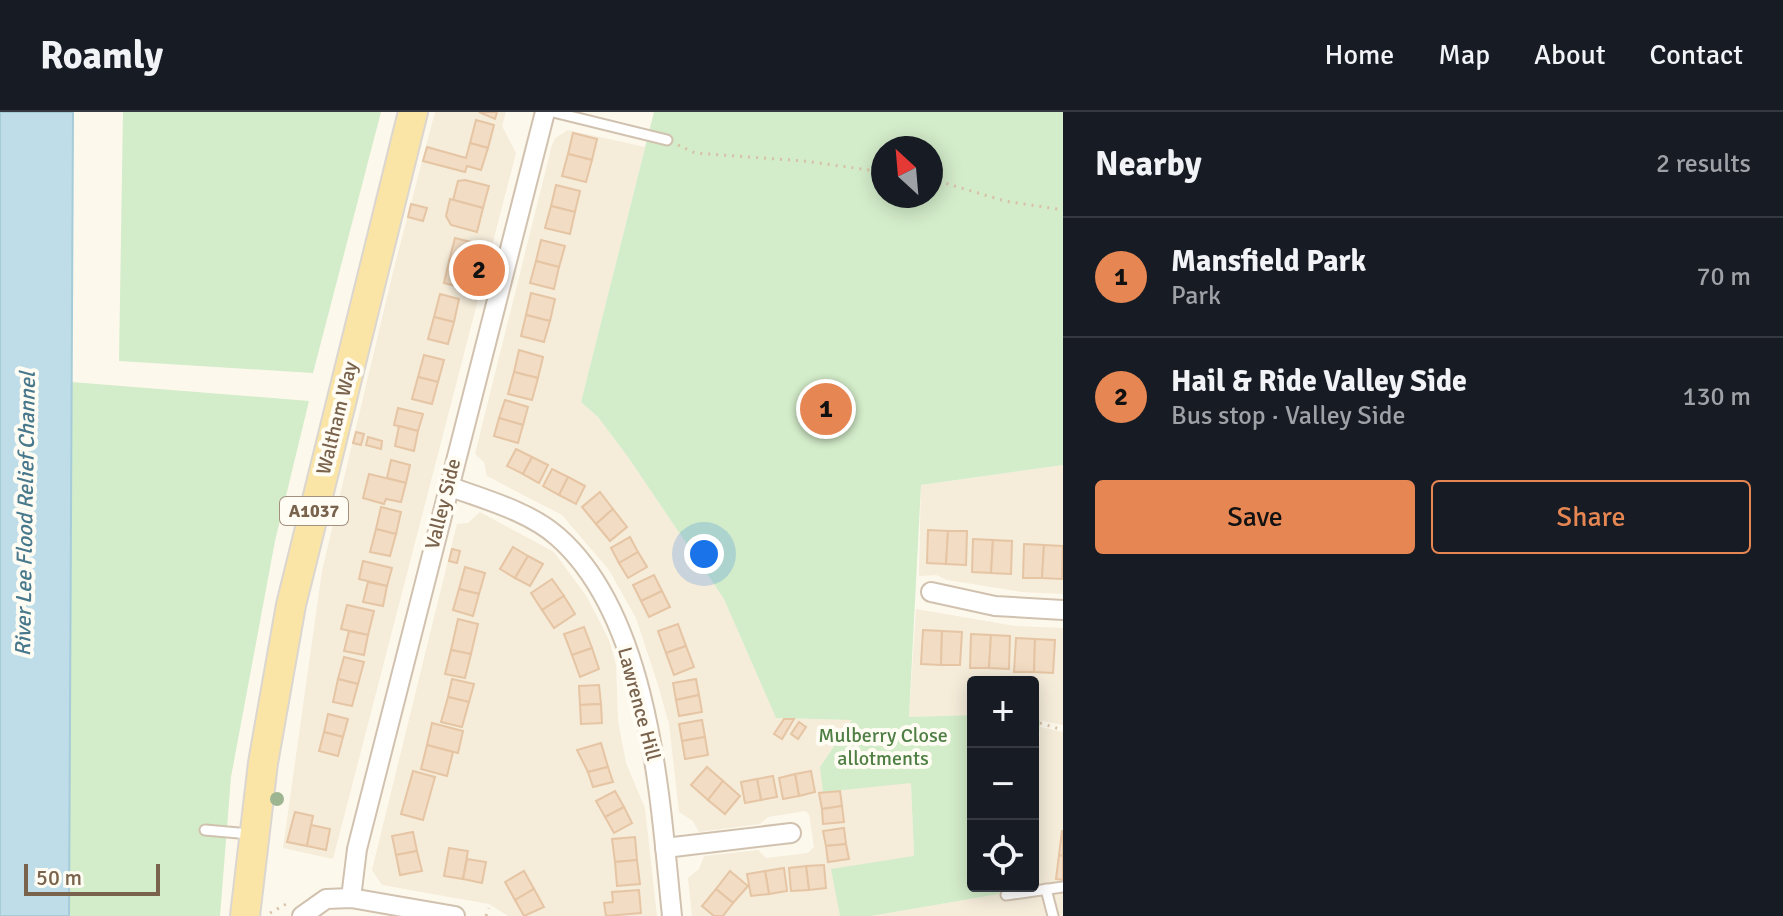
<!DOCTYPE html>
<meta charset="utf-8">
<style>
:root{--surface:#171b24;--page:#242831;--text:#f1f3f6;--muted:#9ea1a6;--line:#363941;--accent:#e58653}
body{margin:0;font-family:Signika,sans-serif;background:var(--page);color:var(--text)}
.controls{position:absolute;right:24px;bottom:24px;display:grid;overflow:hidden;border-radius:8px;box-shadow:0 4px 20px #0003}
.controls button{width:72px;height:72px;display:grid;place-items:center;padding:0;border:0;border-bottom:2px solid var(--line);background:var(--surface);color:var(--text);font:40px sans-serif}
.compass{position:absolute;left:871px;top:24px;width:72px;height:72px;border-radius:50%;background:var(--surface);box-shadow:0 4px 20px #0003;rotate:334deg}
.scale{position:absolute;left:24px;bottom:20px;width:136px;box-sizing:border-box;padding-left:8px;border:4px solid #7a634d;border-top:0;font-size:22px;line-height:28px;white-space:nowrap;color:#7a634d;-webkit-text-stroke:6px #fffcf3;paint-order:stroke}
.you{position:absolute;left:704px;top:442px;width:28px;height:28px;margin:-20px;border:6px solid #fff;border-radius:50%;background:#1a73e8;box-shadow:0 0 0 12px #1a73e833}
.badge{display:grid;place-items:center;width:52px;height:52px;border-radius:50%;background:var(--accent);color:#111;font-size:26px;font-weight:700}
.pin{position:absolute;translate:-50% -50%;border:4px solid #fff;box-shadow:0 2px 8px #0006}
.list{margin:0;padding:0;list-style:none}
h2{display:flex;justify-content:space-between;align-items:center;height:104px;margin:0;padding:0 32px;font-size:34px}
h2 small{font-size:26px;font-weight:400;color:var(--muted)}
.list li{display:grid;grid-template-columns:52px 1fr auto;gap:24px;align-items:center;box-sizing:border-box;height:120px;padding:0 32px;border-top:2px solid var(--line)}
.list b{display:block;font-size:30px;white-space:nowrap}
.list p{margin:0;font-size:26px;white-space:nowrap;color:var(--muted)}
.list em{font-size:26px;font-style:normal;color:var(--muted)}
.actions{display:flex;gap:16px;padding:24px 32px}
.actions a{flex:1;padding:18px 0;border:2px solid var(--accent);border-radius:8px;text-align:center;font-size:28px;color:var(--accent)}
.actions .main{background:var(--accent);color:#111}
.icon{flex:none;width:44px;height:44px;fill:none;stroke:currentColor;stroke-width:2;stroke-linecap:round;stroke-linejoin:round}
.map{position:relative;flex:none;width:1063px;height:804px;overflow:hidden}
header{display:flex;align-items:center;gap:48px;box-sizing:border-box;height:112px;padding:0 40px;background:var(--surface);border-bottom:2px solid var(--line)}
header strong{font-size:38px}
nav{display:flex;gap:44px;margin-inline-start:auto;font-size:28px}
main{display:flex}
aside{flex:1;background:var(--surface)}
.map>svg:first-child{display:block}
.residential{fill:#f5ecda}
.green{fill:#d3ecc9;fill-rule:evenodd}
.water{fill:#bfdde8;stroke:#a6cbd9;stroke-width:2}
.building{fill:#f2dcc3;stroke:#e5c5a4;stroke-width:2}
.lines{fill:none;stroke-linecap:round;stroke-linejoin:round}
.service-casing{stroke:#d1c2b0;stroke-width:13}
.minor-casing{stroke:#d1c2b0;stroke-width:22}
.primary-casing{stroke:#dcd6d1;stroke-width:32}
.path{stroke:#d8c0a6;stroke-width:3;stroke-dasharray:2 6;stroke-linecap:butt}
.service{stroke:#fff;stroke-width:9}
.minor{stroke:#fff;stroke-width:18}
.primary{stroke:#fae5a6;stroke-width:28}
.tree{fill:#9db590}
.labels{text-anchor:middle;dominant-baseline:central;stroke-width:8;stroke-linejoin:round;paint-order:stroke}
.shield{fill:#fffcf3;stroke:#a2917f;stroke-width:2}
.shield-label{font-size:18px;font-weight:bold;fill:#7a634d}
.street-label{font-size:20px;fill:#7a634d;stroke:#fffcf3}
.park-label{font-size:20px;fill:#4f7f45;stroke:#fffcf3}
.water-label{font-size:22px;font-style:italic;fill:#47788c;stroke:#fffcf3}
</style>
<header>
<strong>Roamly</strong>
<nav><a>Home</a><a>Map</a><a>About</a><a>Contact</a></nav>
</header>
<main>
<div class="map">
<svg width="1063" height="804" viewBox="0 0 1063 804">
<rect width="100%" height="100%" fill="#fdf8ec"/>
<g class="residential">
<polygon points="435,0 506,0 502,14 516,41 333,747 283,736 322,459 393,160"/>
<polygon points="568,18 645,35 581,290 598,305 628,345 724,487 776,606 852,608 820,655 911,670 914,745 832,757 840,804 692,804 688,766 699,757 704,744 758,738 766,746 808,741 814,735 809,702 805,699 768,705 760,712 699,720 693,709 679,700 669,612 658,573 636,506 609,458 562,403 487,364 484,350 475,342 552,33 555,26"/>
<polygon points="1063,353 1063,482 1022,480 947,468 936,463 919,464 921,373"/>
<polygon points="480,400 554,440 587,485 609,528 616,553 618,609 626,651 645,696 657,804 508,804 489,792 382,773 372,758 457,412 468,411"/>
<polygon points="916,497 1015,514 1063,516 1063,613 1033,607 1033,570 973,570 973,603 909,605"/>
<polygon points="1040,615 1063,620 1063,804 871,804 999,782 998,774 1033,774"/>
</g>
<g class="green">
<polygon points="123,0 381,0 313,261 119,249"/>
<path d="M654 0H1063V353L921 373 909 605 973 603V774H1001L999 782 871 804H840L831 757 914 744 911 671 823 680 820 655 852 608 776 606 724 487 628 345 598 305 581 290ZM883 36H931V84H883Z"/>
<polygon points="71,270 309,289 275,429 231,665 220,804 69,804"/>
<polygon points="1033,607 1040,608 1033,712"/>
</g>
<polygon class="water" points="0,0 73,0 69,804 0,804"/>
<g class="building">
<polygon points="479,0 497,0 495,7"/>
<polygon points="476,8 494,13 488,36 470,31"/>
<polygon points="573,21 597,27 592,48 568,42"/>
<polygon points="470,31 488,36 481,58 467,54 465,60 423,49 427,35 466,46"/>
<polygon points="568,42 592,48 586,70 562,64"/>
<polygon points="465,68 489,74 483,96 453,88 458,69"/>
<polygon points="556,73 580,79 575,100 551,94"/>
<polygon points="450,87 483,96 477,120 451,113 446,104"/>
<polygon points="411,92 427,96 423,109 408,105"/>
<polygon points="551,94 575,100 570,122 545,116"/>
<polygon points="455,126 475,131 469,153 449,149"/>
<polygon points="541,128 565,134 559,155 536,149"/>
<polygon points="449,149 469,153 463,176 444,171"/>
<polygon points="536,149 559,155 554,177 530,171"/>
<polygon points="531,181 555,187 550,209 526,203"/>
<polygon points="440,182 459,187 454,210 434,205"/>
<polygon points="526,203 550,209 544,230 521,224"/>
<polygon points="434,205 454,210 448,232 428,227"/>
<polygon points="519,238 543,245 538,266 514,260"/>
<polygon points="424,243 444,248 438,270 418,265"/>
<polygon points="514,260 538,266 532,288 508,282"/>
<polygon points="418,265 438,270 432,292 412,287"/>
<polygon points="505,288 528,295 523,313 499,306"/>
<polygon points="398,296 423,302 418,319 394,313"/>
<polygon points="499,306 523,313 518,331 494,324"/>
<polygon points="399,314 418,319 414,339 395,334"/>
<polygon points="356,320 364,322 361,333 353,331"/>
<polygon points="368,325 382,329 381,337 366,333"/>
<polygon points="516,337 532,345 523,362 507,354"/>
<polygon points="532,345 548,353 539,371 523,362"/>
<polygon points="391,348 410,353 406,371 387,366"/>
<polygon points="552,357 568,365 559,383 543,374"/>
<polygon points="369,362 406,371 401,390 386,387 384,392 363,386"/>
<polygon points="568,365 585,374 576,392 559,383"/>
<polygon points="600,380 613,397 596,412 582,395"/>
<polygon points="381,395 401,400 396,422 376,417"/>
<polygon points="613,397 627,415 610,429 596,412"/>
<polygon points="376,417 396,422 390,444 370,440"/>
<polygon points="928,418 948,419 946,452 927,451"/>
<polygon points="948,419 967,419 966,453 946,452"/>
<polygon points="630,425 638,440 619,451 611,436"/>
<polygon points="973,427 993,428 991,461 972,460"/>
<polygon points="993,428 1012,429 1011,462 991,461"/>
<polygon points="1024,432 1044,433 1042,466 1023,466"/>
<polygon points="1044,433 1063,434 1062,467 1042,466"/>
<polygon points="513,435 528,444 515,466 500,457"/>
<polygon points="452,437 460,439 457,451 449,449"/>
<polygon points="638,440 647,455 628,466 619,451"/>
<polygon points="528,444 543,452 530,474 515,466"/>
<polygon points="363,449 392,456 387,474 359,467"/>
<polygon points="465,455 485,461 479,482 459,477"/>
<polygon points="654,463 662,479 641,489 633,473"/>
<polygon points="552,467 564,484 542,498 531,481"/>
<polygon points="368,470 387,474 383,494 363,490"/>
<polygon points="459,477 479,482 473,504 453,498"/>
<polygon points="662,479 670,495 649,505 641,489"/>
<polygon points="564,484 575,502 554,516 542,498"/>
<polygon points="347,493 374,499 368,523 341,517"/>
<polygon points="458,507 478,512 471,542 451,538"/>
<polygon points="678,512 686,534 666,541 658,519"/>
<polygon points="584,515 592,536 572,543 564,522"/>
<polygon points="923,518 942,519 941,553 921,552"/>
<polygon points="349,519 368,523 364,543 344,539"/>
<polygon points="942,519 962,520 960,553 941,553"/>
<polygon points="971,522 991,523 989,556 970,556"/>
<polygon points="991,523 1010,524 1009,557 989,556"/>
<polygon points="1016,526 1035,527 1034,560 1014,560"/>
<polygon points="1035,527 1055,528 1053,561 1034,560"/>
<polygon points="686,534 694,555 674,563 666,541"/>
<polygon points="592,536 599,557 580,565 572,543"/>
<polygon points="451,538 471,542 465,566 445,562"/>
<polygon points="344,545 364,550 358,572 338,567"/>
<polygon points="338,567 358,572 352,594 333,590"/>
<polygon points="452,567 474,572 469,590 448,585"/>
<polygon points="696,567 699,583 676,588 673,571"/>
<polygon points="599,573 601,592 580,593 579,574"/>
<polygon points="699,583 702,600 679,604 676,588"/>
<polygon points="448,585 469,590 462,615 441,610"/>
<polygon points="601,592 602,611 581,612 580,593"/>
<polygon points="328,602 348,607 343,625 324,620"/>
<polygon points="784,607 794,607 782,627 774,622"/>
<polygon points="702,608 705,625 682,629 679,612"/>
<polygon points="799,610 806,615 798,627 791,622"/>
<polygon points="432,611 463,619 458,641 427,633"/>
<polygon points="324,620 343,625 338,644 319,639"/>
<polygon points="705,625 708,643 685,647 682,629"/>
<polygon points="601,631 608,655 588,660 577,638"/>
<polygon points="427,633 453,640 447,664 421,657"/>
<polygon points="608,655 613,670 593,675 588,660"/>
<polygon points="707,655 723,669 708,688 691,673"/>
<polygon points="413,659 435,665 423,708 401,702"/>
<polygon points="811,659 815,680 799,684 795,662"/>
<polygon points="795,662 799,684 783,687 779,666"/>
<polygon points="773,664 777,685 761,688 757,667"/>
<polygon points="757,667 761,688 745,691 741,670"/>
<polygon points="723,669 740,684 725,702 708,688"/>
<polygon points="615,679 624,695 605,705 596,689"/>
<polygon points="840,679 842,694 822,697 819,681"/>
<polygon points="842,694 844,710 823,712 822,697"/>
<polygon points="624,695 632,711 614,721 605,705"/>
<polygon points="295,700 313,704 307,734 287,730"/>
<polygon points="311,713 330,717 326,738 307,734"/>
<polygon points="844,716 846,732 826,734 823,719"/>
<polygon points="1062,719 1063,719 1063,744 1059,743"/>
<polygon points="413,720 417,739 396,743 392,724"/>
<polygon points="635,725 637,748 615,750 612,727"/>
<polygon points="846,732 849,747 828,750 826,734"/>
<polygon points="449,736 468,739 463,767 444,764"/>
<polygon points="417,739 422,759 400,763 396,743"/>
<polygon points="1059,743 1063,744 1063,768 1056,767"/>
<polygon points="467,747 486,750 482,771 463,767"/>
<polygon points="637,748 640,772 617,774 615,750"/>
<polygon points="824,753 826,776 809,778 806,754"/>
<polygon points="806,754 809,778 791,779 789,756"/>
<polygon points="784,756 787,779 769,782 765,759"/>
<polygon points="524,759 534,777 515,788 505,770"/>
<polygon points="730,759 748,774 733,791 716,777"/>
<polygon points="765,759 769,782 751,784 747,762"/>
<polygon points="534,777 544,795 524,804 515,788"/>
<polygon points="716,777 733,791 723,804 714,804 702,794"/>
<polygon points="639,778 641,801 606,804 604,791 613,790 612,780"/>
</g>
<g class="lines">
<defs>
<g id="service">
<polyline points="553,0 667,28"/>
<polyline points="205,718 250,722"/>
<polyline points="1046,777 1053,804"/>
<polyline points="1006,783 1063,775"/>
</g>
<g id="minor">
<path d="M448 374C483 387 529 399 558 425 651 507 660 689 672 804"/>
<polyline points="931,480 995,494 1063,498"/>
<polyline points="665,736 791,721"/>
<polyline points="351,786 357,737 545,0"/>
<polyline points="302,804 326,787 351,786 455,804"/>
</g>
<polyline id="primary" points="245,804 263,651 291,493 413,0"/>
</defs>
<use href="#service" class="service-casing"/>
<use href="#minor" class="minor-casing"/>
<use href="#primary" class="primary-casing"/>
<g class="path">
<polyline points="678,33 695,41 804,49 883,60"/>
<polyline points="931,67 1005,89 1063,98"/>
<polyline points="1033,615 1040,611 1063,618"/>
<polyline points="270,801 288,791"/>
<polyline points="486,804 489,796"/>
</g>
<use href="#service" class="service"/>
<use href="#minor" class="minor"/>
<use href="#primary" class="primary"/>
</g>
<circle class="tree" cx="277" cy="687" r="7"/>
<g class="labels">
<rect class="shield" x="280" y="385" width="68" height="28" rx="6"/>
<g class="shield-label">
<text x="314" y="399">A1037</text>
</g>
<g class="street-label">
<text transform="translate(337 306) rotate(-76)">Waltham Way</text>
<text transform="translate(443 392) rotate(-76)">Valley Side</text>
<text transform="translate(639 592) rotate(75)">Lawrence Hill</text>
</g>
<g class="park-label">
<text x="883" y="623">Mulberry Close<tspan x="883" dy="23">allotments</tspan></text>
</g>
<g class="water-label">
<text transform="translate(25 402) rotate(-89)">River Lee Flood Relief Channel</text>
</g>
</g>
</svg>
<div class="controls">
<button>+</button>
<button>−</button>
<button><svg class="icon" aria-label="locate" viewBox="0 0 24 24"><circle cx="12" cy="12" r="6"/><path d="M12 2v4M12 18v4M2 12h4M18 12h4"/></svg></button>
</div>
<svg class="compass" viewBox="-18 -18 36 36"><path d="M0-13l5 13h-10z" fill="#e53935"/><path d="M0 13l5-13h-10z" fill="#9ea1a6"/></svg>
<div class="scale">50 m</div>
<div class="you"></div>
<div class="pin badge" style="left:826px;top:297px">1</div>
<div class="pin badge" style="left:479px;top:158px">2</div>
</div>
<aside>
<h2>Nearby<small>2 results</small></h2>
<ul class="list">
<li><span class="badge">1</span><div><b>Mansfield Park</b><p>Park</p></div><em>70 m</em></li>
<li><span class="badge">2</span><div><b>Hail &amp; Ride Valley Side</b><p>Bus stop · Valley Side</p></div><em>130 m</em></li>
</ul>
<div class="actions"><a class="main">Save</a><a>Share</a></div>
</aside>
</main>
